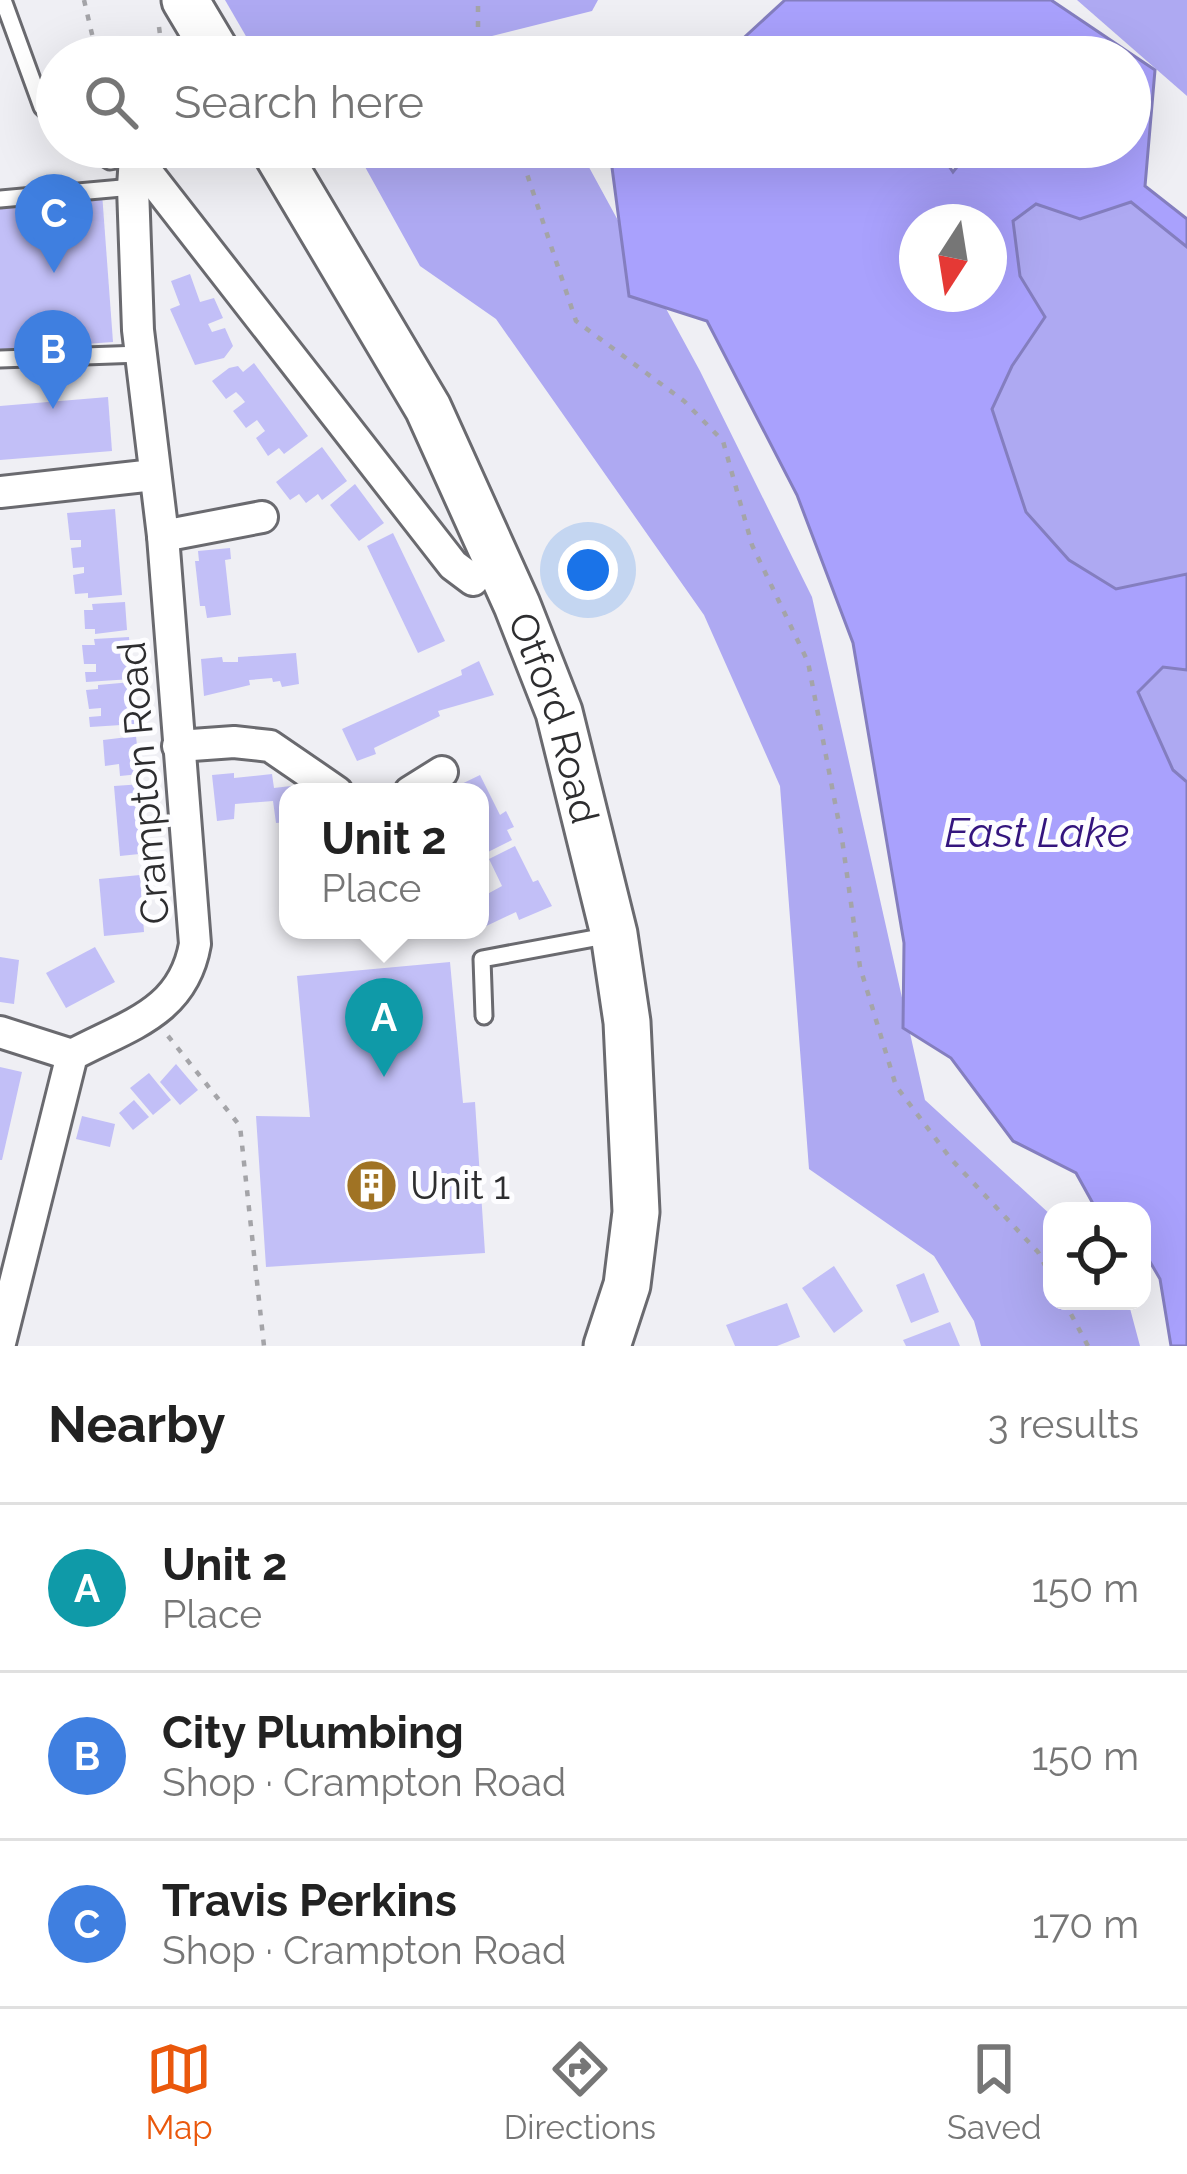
<!DOCTYPE html>
<meta charset="utf-8">
<style>
:root{--surface:#fff;--page:#f6f6f6;--text:#222;--muted:#767676;--line:#e0e0e0;--accent:#ea580c}
body{margin:0;font-family:Raleway,sans-serif;background:var(--page);color:var(--text)}
.controls{position:absolute;right:36px;bottom:36px;display:grid;overflow:hidden;border-radius:24px;box-shadow:0 12px 48px #0002}
.controls button{width:108px;height:108px;display:grid;place-items:center;padding:0;border:0;border-bottom:3px solid var(--line);background:var(--surface);color:var(--text);font:60px sans-serif}
.compass{position:absolute;left:899px;top:204px;width:108px;height:108px;border-radius:50%;background:var(--surface);box-shadow:0 12px 48px #0002;rotate:192deg}
.you{position:absolute;left:588px;top:570px;width:42px;height:42px;margin:-30px;border:9px solid #fff;border-radius:50%;background:#1a73e8;box-shadow:0 0 0 18px #1a73e833}
.badge{display:grid;place-items:center;width:78px;height:78px;border-radius:50%;background:var(--accent);color:#fff;font-size:39px;font-weight:700}
.pin{position:absolute;translate:-50% -99px;filter:drop-shadow(0 3px 6px #0008)}
.pin::after{content:'';position:absolute;top:63px;width:42px;height:36px;background:inherit;clip-path:polygon(0 0,100% 0,50% 100%)}
.popup{position:absolute;left:279px;top:783px;width:210px;height:156px;box-sizing:border-box;display:grid;place-content:center;border-radius:24px;background:var(--surface);filter:drop-shadow(0 3px 9px #0005);font-size:39px;white-space:nowrap;color:var(--muted)}
.popup b{font-size:45px;color:var(--text)}
.popup::after{content:'';position:absolute;left:50%;top:100%;margin-left:-24px;border:24px solid transparent;border-top-color:var(--surface)}
.list{margin:0;padding:0;list-style:none}
h2{display:flex;justify-content:space-between;align-items:center;height:156px;margin:0;padding:0 48px;font-size:51px}
h2 small{font-size:39px;font-weight:400;color:var(--muted)}
.list li{display:grid;grid-template-columns:78px 1fr auto;gap:36px;align-items:center;box-sizing:border-box;height:168px;padding:0 48px;border-top:3px solid var(--line)}
.list b{display:block;font-size:45px;white-space:nowrap}
.list p{margin:0;font-size:39px;white-space:nowrap;color:var(--muted)}
.list em{font-size:39px;font-style:normal;color:var(--muted)}
.icon{flex:none;width:66px;height:66px;fill:none;stroke:currentColor;stroke-width:2;stroke-linecap:round;stroke-linejoin:round}
.map{position:relative;flex:none;width:1187px;height:1346px;overflow:hidden}
.search{position:absolute;background:var(--surface);box-shadow:0 12px 48px #0002;left:36px;right:36px;top:36px;height:132px;display:flex;align-items:center;gap:30px;box-sizing:border-box;padding:0 42px;border-radius:66px;color:var(--muted);font-size:45px}
.sheet{height:660px;background:var(--surface)}
nav{display:flex;justify-content:space-around;align-items:center;box-sizing:border-box;height:168px;border-top:3px solid var(--line);background:var(--surface);font-size:33px;color:var(--muted)}
nav a{display:grid;justify-items:center;gap:6px}
nav .on{color:var(--accent)}
.map>svg:first-child{display:block}
.forest{fill:#aea9f2}
.water{fill:#a9a1fd;stroke:#847ebf;stroke-width:3;fill-rule:evenodd}
.building{fill:#c2bff7}
.lines{fill:none;stroke-linecap:round;stroke-linejoin:round}
.lane-casing{stroke:#6a6a6f;stroke-width:21}
.street-casing{stroke:#6a6a6f;stroke-width:36}
.primary-casing{stroke:#6a6a6f;stroke-width:51}
.path{stroke:#a4a4a8;stroke-width:4.5;stroke-dasharray:6 9;stroke-linecap:butt}
.lane{stroke:#fff;stroke-width:15}
.street{stroke:#fff;stroke-width:30}
.primary{stroke:#fff;stroke-width:45}
.labels{text-anchor:middle;dominant-baseline:central;stroke-width:10;stroke-linejoin:round;paint-order:stroke}
.street-label{font-size:39px;fill:#2d2d2f;stroke:#fdfdff}
.poi-label{font-size:39px;fill:#2d2d2f;stroke:#fdfdff;text-anchor:start}
.water-label{font-size:42px;font-style:italic;fill:#34157e;stroke:#fdfdff}
</style>
<div class="map">
<svg width="1187" height="1346" viewBox="0 0 1187 1346">
<rect width="100%" height="100%" fill="#efeff4"/>
<g class="forest">
<polygon points="225,0 598,0 592,11 408,57 258,57"/>
<polygon points="1077,0 1187,0 1187,96"/>
<polygon points="354,147 578,147 700,371 812,597 925,1100 1052,1216 1052,1301 1128,1301 1140,1346 981,1346 974,1321 934,1256 809,1169 780,786 704,615 496,319 420,266"/>
<polygon points="1131,202 1187,247 1187,574 1116,589 1069,560 1026,512 992,409 1012,366 1045,317 1020,276 1012,221 1036,204 1080,218"/>
<polygon points="1163,666 1187,670 1187,782 1173,771 1138,692"/>
</g>
<path class="water" d="M785 0H1051L1155 70 1145 186 1187 219V247L1131 202 1080 219 1036 204 1013 221 1020 276 1045 317 1012 366 992 409 1026 512 1069 560 1116 589 1187 574V670L1163 667 1138 692 1173 770 1187 782V1346H1171L1160 1279 1142 1248V1211L1096 1209 1076 1173 1013 1141 951 1058 903 1028 904 943 853 643 797 495 707 321 629 296 611 160 625 147H936L953 172 973 147H1130V57H723ZM917 222H989V294H917Z"/>
<g class="building">
<polygon points="102,193 113,342 0,350 0,203"/>
<polygon points="190,274 200,302 214,298 223,318 208,324 212,332 225,328 233,346 224,358 195,365 170,309 180,305 171,281"/>
<polygon points="254,363 308,436 284,454 279,448 268,456 256,438 265,431 257,420 246,428 233,411 245,402 241,397 236,392 226,399 212,381 229,368 238,366 243,372"/>
<polygon points="108,397 112,451 0,460 0,406"/>
<polygon points="322,447 347,481 322,500 318,494 306,503 299,494 290,500 276,482"/>
<polygon points="355,484 384,523 359,541 330,505"/>
<polygon points="115,509 122,595 88,598 88,593 75,594 73,575 84,573 84,567 73,568 71,548 81,547 81,540 70,540 67,513"/>
<polygon points="393,533 445,641 418,653 367,546"/>
<polygon points="230,548 231,559 225,560 231,615 207,618 205,606 200,606 195,561 199,561 198,551"/>
<polygon points="125,602 127,630 95,634 95,629 85,629 84,610 93,610 92,604"/>
<polygon points="129,637 132,679 86,682 85,672 96,672 96,664 84,664 82,645 95,645 94,639"/>
<polygon points="296,653 299,684 282,687 280,681 273,682 272,678 249,680 250,685 204,696 201,659 222,657 223,662 238,662 238,657"/>
<polygon points="479,661 494,695 438,711 440,716 374,748 376,754 357,761 342,729 462,675 461,670"/>
<polygon points="132,682 137,724 90,727 89,717 101,716 101,708 89,709 86,690 98,689 98,685"/>
<polygon points="136,736 140,774 120,776 119,764 105,766 103,740"/>
<polygon points="234,773 234,778 272,774 274,788 291,786 288,822 276,823 273,801 235,804 234,819 217,821 212,775"/>
<polygon points="480,775 500,815 506,811 514,827 507,830 512,840 480,856 480,792 445,792"/>
<polygon points="143,784 149,853 120,856 114,786"/>
<polygon points="515,846 533,882 538,880 552,906 519,920 516,912 480,929 480,898 502,886 489,859"/>
<polygon points="140,875 144,932 104,936 99,879"/>
<polygon points="95,947 115,982 66,1008 46,973"/>
<polygon points="0,957 19,960 14,1004 0,1002"/>
<polygon points="450,962 463,1103 475,1102 485,1253 266,1267 256,1116 310,1117 297,976"/>
<polygon points="176,1064 198,1090 180,1105 160,1082"/>
<polygon points="0,1067 22,1072 2,1160 0,1160"/>
<polygon points="149,1073 171,1100 153,1115 130,1088"/>
<polygon points="134,1100 149,1117 133,1130 119,1113"/>
<polygon points="82,1116 115,1124 110,1147 76,1139"/>
<polygon points="834,1266 863,1311 834,1333 802,1288"/>
<polygon points="924,1273 939,1312 911,1323 896,1285"/>
<polygon points="787,1303 800,1337 777,1346 735,1346 726,1325"/>
<polygon points="950,1322 960,1346 906,1346 903,1340"/>
</g>
<g class="lines">
<defs>
<g id="lane">
<polyline points="3,0 42,107 57,121"/>
<polyline points="87,147 110,161 135,157"/>
<polyline points="0,199 133,187"/>
<polyline points="0,359 141,354"/>
<polyline points="484,1016 482,959 611,935"/>
</g>
<g id="street">
<polyline points="135,157 453,565 473,580"/>
<polyline points="0,492 154,475"/>
<polyline points="163,536 262,517"/>
<polyline points="178,746 234,742 270,746 337,792"/>
<polyline points="410,792 442,772"/>
<polyline points="0,1032 72,1055"/>
<path d="M0 1343 72 1055C128 1025 183 1013 195 944L163 536 138 330 133 187 135 157 139 147"/>
</g>
<g id="primary">
<polyline points="185,0 219,57"/>
<path id="s1" d="M273 147 428 408 517 605 559 712 614 934 627 1022 636 1212 627 1285 607 1346"/>
</g>
</defs>
<use href="#lane" class="lane-casing"/>
<use href="#street" class="street-casing"/>
<use href="#primary" class="primary-casing"/>
<g class="path">
<polyline points="84,0 95,47 104,57"/>
<polyline points="159,27 163,57"/>
<polyline points="478,57 478,0"/>
<polyline points="518,147 576,321 684,401 723,441 752,545 808,662 842,839 860,967 896,1086 951,1159 1038,1252 1052,1279"/>
<polyline points="168,1036 240,1126 264,1346"/>
<polyline points="1064,1301 1088,1346"/>
</g>
<use href="#lane" class="lane"/>
<use href="#street" class="street"/>
<use href="#primary" class="primary"/>
</g>
<defs>
<symbol id="building-disc" viewBox="-11 -11 22 22"><circle r="9.5" fill="#a07324" stroke="#fdfdff"/><path d="M-4-6H4V6H1V3H-1V6H-4ZM-2.5-4.3h1.7v1.8h-1.7ZM.8-4.3h1.7v1.8H.8ZM-2.5-1h1.7V.8h-1.7ZM.8-1h1.7V.8H.8Z" fill="#fff"/></symbol>
</defs>
<g fill-rule="evenodd">
<use href="#building-disc" x="342" y="1156" width="59" height="59"/>
</g>
<g class="labels">
<g class="street-label">
<text stroke="none"><textPath href="#s1" startOffset="639">Otford Road</textPath></text>
<text transform="translate(143 783) rotate(-95)">Crampton Road</text>
</g>
<g class="poi-label">
<text x="410" y="1185">Unit 1</text>
</g>
<g class="water-label">
<text x="1037" y="832">East Lake</text>
</g>
</g>
</svg>
<div class="controls">
<button><svg class="icon" aria-label="locate" viewBox="0 0 24 24"><circle cx="12" cy="12" r="6"/><path d="M12 2v4M12 18v4M2 12h4M18 12h4"/></svg></button>
</div>
<svg class="compass" viewBox="-18 -18 36 36"><path d="M0-13l5 13h-10z" fill="#e53935"/><path d="M0 13l5-13h-10z" fill="#767676"/></svg>
<div class="you"></div>
<div class="pin badge" style="left:384px;top:1077px;background:#0f9aa8">A</div>
<div class="popup"><b>Unit 2</b>Place</div>
<div class="pin badge" style="left:53px;top:409px;background:#3f7fe0">B</div>
<div class="pin badge" style="left:54px;top:273px;background:#3f7fe0">C</div>
<div class="search"><svg class="icon" aria-label="search" viewBox="0 0 24 24"><circle cx="10" cy="10" r="6"/><path d="M15 15l6 6"/></svg>Search here</div>
</div>
<section class="sheet">
<h2>Nearby<small>3 results</small></h2>
<ul class="list">
<li><span class="badge" style="background:#0f9aa8">A</span><div><b>Unit 2</b><p>Place</p></div><em>150 m</em></li>
<li><span class="badge" style="background:#3f7fe0">B</span><div><b>City Plumbing</b><p>Shop · Crampton Road</p></div><em>150 m</em></li>
<li><span class="badge" style="background:#3f7fe0">C</span><div><b>Travis Perkins</b><p>Shop · Crampton Road</p></div><em>170 m</em></li>
</ul>
</section>
<nav>
<a class="on"><svg class="icon" aria-label="map" viewBox="0 0 24 24"><path d="M3 6l6-2 6 2 6-2v14l-6 2-6-2-6 2zM9 4v14M15 6v14"/></svg>Map</a>
<a><svg class="icon" aria-label="directions" viewBox="0 0 24 24"><path d="M12 3l9 9-9 9-9-9zM9 14v-3h6M13 9l2 2-2 2"/></svg>Directions</a>
<a><svg class="icon" aria-label="saved" viewBox="0 0 24 24"><path d="M7 4h10v16l-5-4-5 4z"/></svg>Saved</a>
</nav>
